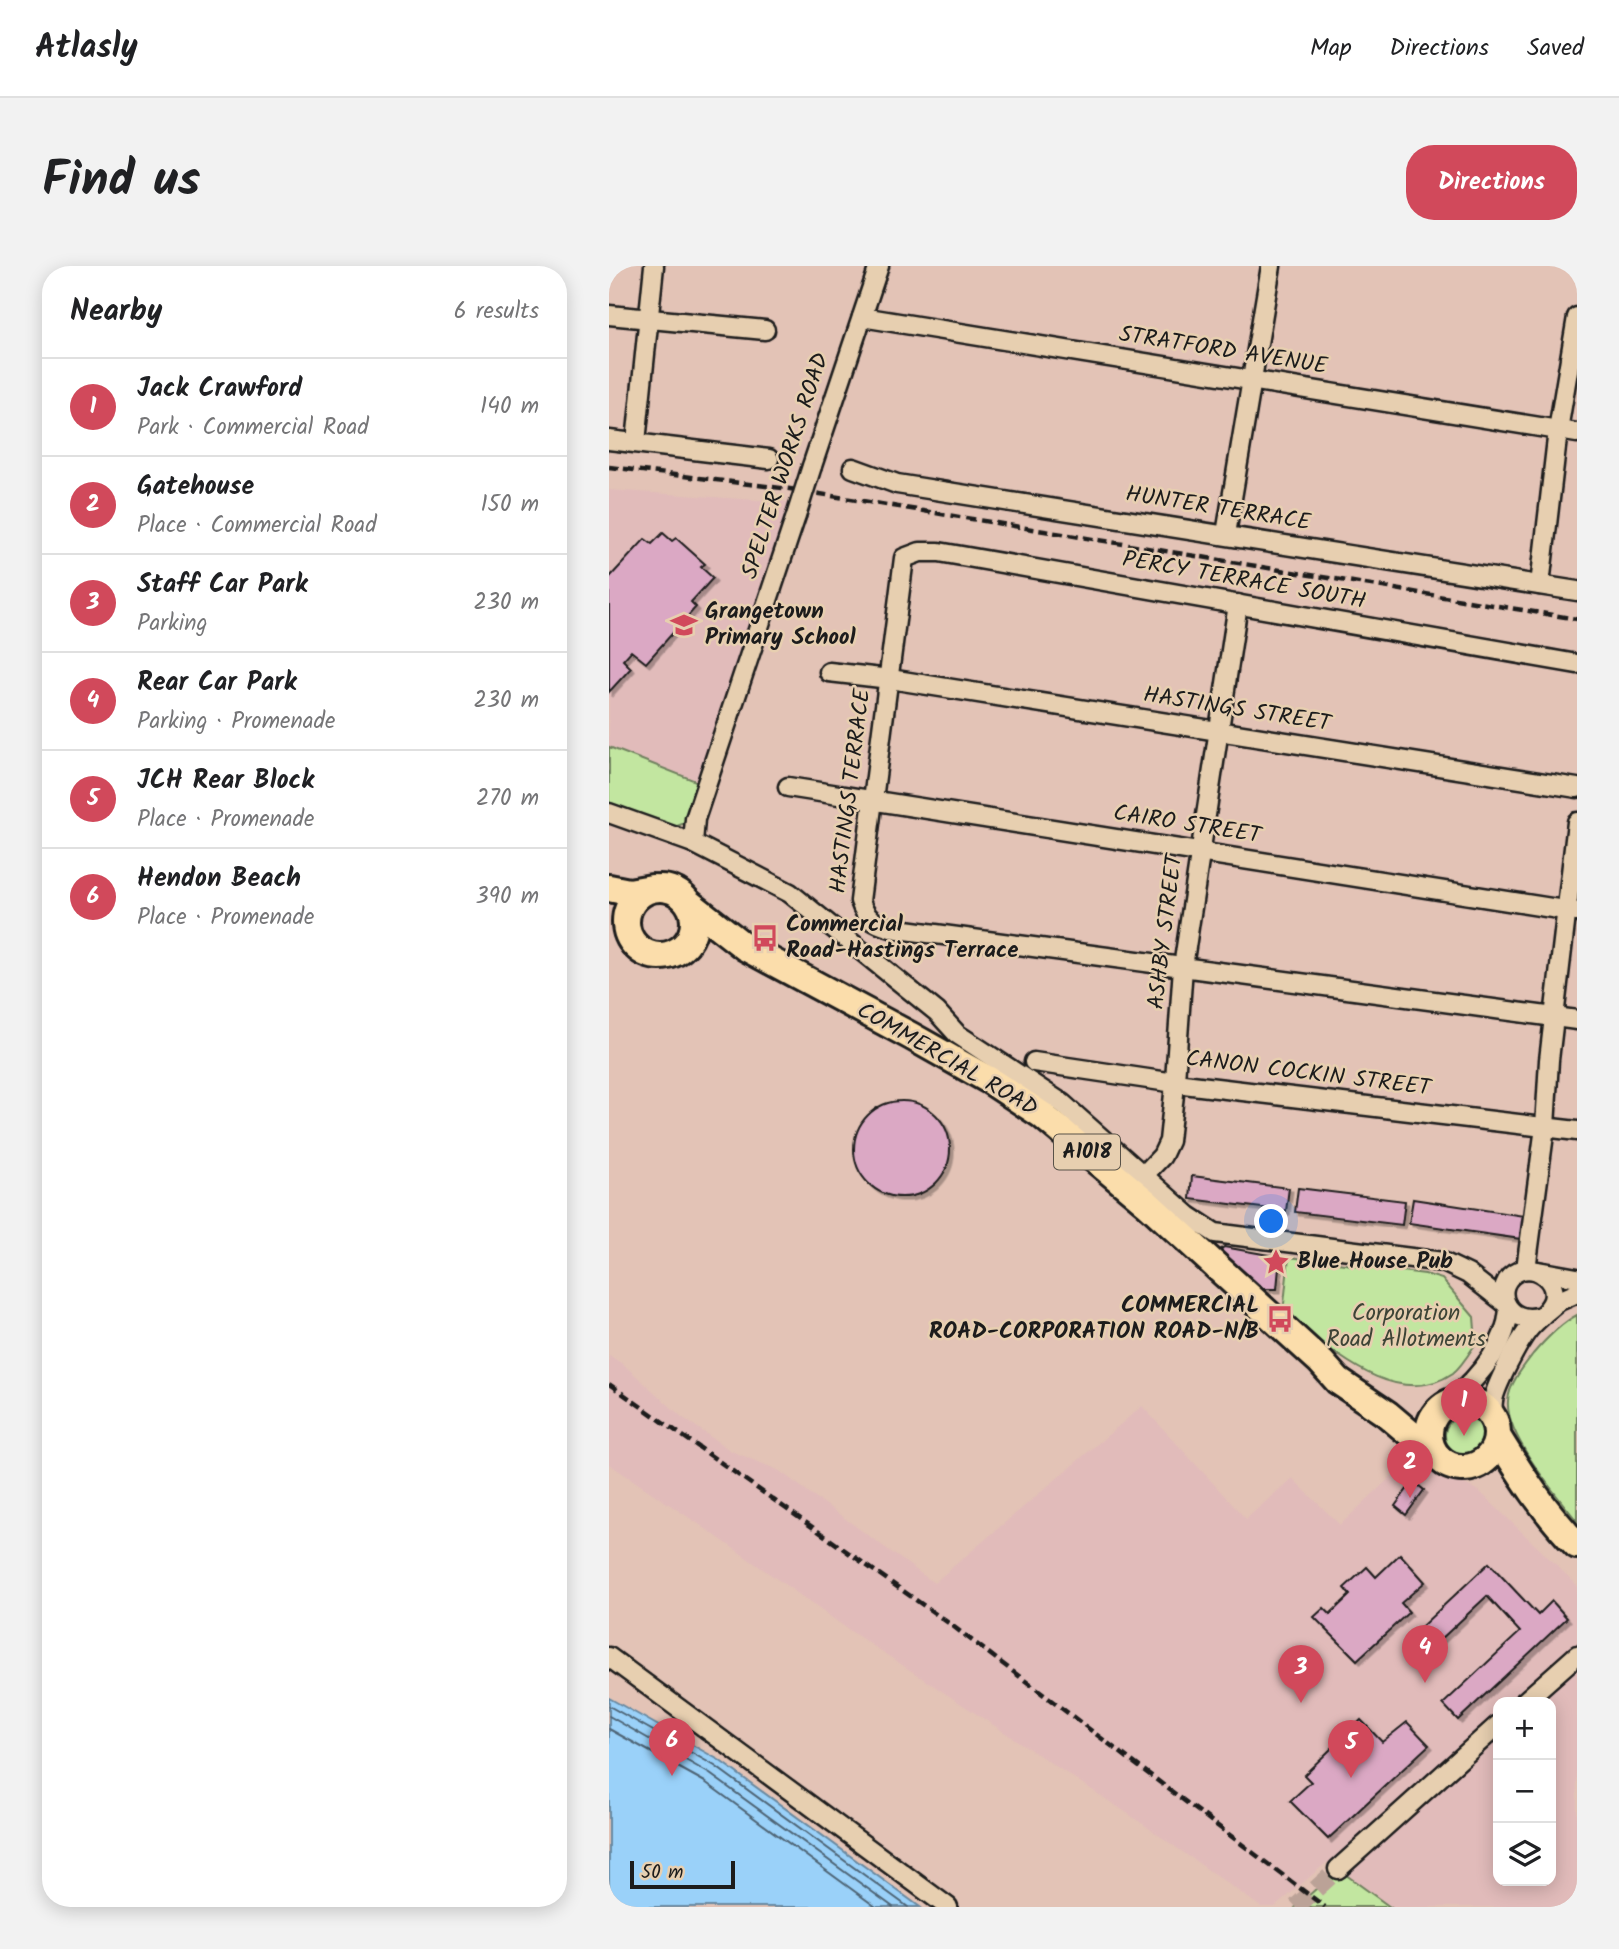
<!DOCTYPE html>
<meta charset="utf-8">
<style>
:root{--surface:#fff;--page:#f2f2f2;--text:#202124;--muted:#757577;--line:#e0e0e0;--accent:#d1495b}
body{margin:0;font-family:Kalam,sans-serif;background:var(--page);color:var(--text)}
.controls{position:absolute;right:21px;bottom:21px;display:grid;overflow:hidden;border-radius:14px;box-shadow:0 4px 18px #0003}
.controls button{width:63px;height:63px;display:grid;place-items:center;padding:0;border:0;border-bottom:2px solid var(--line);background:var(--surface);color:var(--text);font:35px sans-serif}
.scale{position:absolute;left:21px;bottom:18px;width:105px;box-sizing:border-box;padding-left:7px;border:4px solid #1c1c1c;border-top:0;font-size:19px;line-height:24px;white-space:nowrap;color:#1c1c1c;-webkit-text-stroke:5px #e7cfb0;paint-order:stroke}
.you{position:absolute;left:663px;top:956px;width:24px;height:24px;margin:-18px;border:5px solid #fff;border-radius:50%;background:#1a73e8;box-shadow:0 0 0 10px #1a73e833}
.badge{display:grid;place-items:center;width:46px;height:46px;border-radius:50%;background:var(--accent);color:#fff;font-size:23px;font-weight:700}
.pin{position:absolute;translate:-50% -58px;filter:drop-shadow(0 2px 4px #0008)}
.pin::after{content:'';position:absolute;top:37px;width:24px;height:21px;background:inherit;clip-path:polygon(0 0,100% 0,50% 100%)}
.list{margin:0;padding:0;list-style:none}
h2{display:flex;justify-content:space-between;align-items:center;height:91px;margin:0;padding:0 28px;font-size:30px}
h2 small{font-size:23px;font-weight:400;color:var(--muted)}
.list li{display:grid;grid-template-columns:46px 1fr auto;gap:21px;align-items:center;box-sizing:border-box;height:98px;padding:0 28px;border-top:2px solid var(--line)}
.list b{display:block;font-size:26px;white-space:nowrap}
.list p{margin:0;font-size:23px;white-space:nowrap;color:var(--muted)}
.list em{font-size:23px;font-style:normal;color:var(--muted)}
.icon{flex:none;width:38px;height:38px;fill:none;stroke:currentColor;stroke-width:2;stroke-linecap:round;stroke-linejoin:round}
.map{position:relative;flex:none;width:968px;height:1641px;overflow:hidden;border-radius:28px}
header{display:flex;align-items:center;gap:42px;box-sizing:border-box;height:98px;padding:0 35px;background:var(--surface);border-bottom:2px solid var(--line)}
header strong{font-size:33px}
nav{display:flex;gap:38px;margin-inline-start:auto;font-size:24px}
.intro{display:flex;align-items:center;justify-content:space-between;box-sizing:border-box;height:168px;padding:0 42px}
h1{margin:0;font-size:49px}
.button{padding:18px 32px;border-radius:28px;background:var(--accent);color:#fff;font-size:24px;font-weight:700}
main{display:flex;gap:42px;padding:0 42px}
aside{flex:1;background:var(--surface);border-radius:28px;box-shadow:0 4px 18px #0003}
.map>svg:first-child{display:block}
.built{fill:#e1bbba;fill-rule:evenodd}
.green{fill:#c2e6a0;stroke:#6f815e;stroke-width:2}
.water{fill:#9ad1f9;stroke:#6889a1;stroke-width:2}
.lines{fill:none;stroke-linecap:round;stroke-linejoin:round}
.shore{stroke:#4e6474;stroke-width:2}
.building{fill:#dba8c4;stroke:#1c1c1c;stroke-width:2;filter:url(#shadow)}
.minor-tunnel{stroke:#bba297;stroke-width:18;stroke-dasharray:18 9;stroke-linecap:butt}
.minor-casing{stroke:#1c1c1c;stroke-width:23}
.highway-casing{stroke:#1c1c1c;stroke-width:32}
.minor{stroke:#e7cfb0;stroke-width:18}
.highway{stroke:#fbddab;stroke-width:26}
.rail{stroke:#1c1c1c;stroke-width:4.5;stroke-dasharray:10 5;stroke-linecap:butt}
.minor-bridge-casing{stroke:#1c1c1c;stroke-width:23;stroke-linecap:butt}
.minor-bridge{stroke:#e7cfb0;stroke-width:18}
.labels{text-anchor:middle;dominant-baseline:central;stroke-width:5;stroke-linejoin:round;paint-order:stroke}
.shield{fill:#e7cfb0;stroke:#595248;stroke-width:2}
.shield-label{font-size:21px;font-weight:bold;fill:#1c1c1c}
.street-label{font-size:23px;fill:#1c1c1c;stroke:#e7cfb0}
.poi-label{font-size:23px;font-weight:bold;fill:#1c1c1c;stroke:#e7cfb0;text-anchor:start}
.park-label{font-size:23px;fill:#3d4436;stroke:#e7cfb0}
</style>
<header>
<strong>Atlasly</strong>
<nav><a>Map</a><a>Directions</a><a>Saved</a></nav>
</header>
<div class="intro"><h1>Find us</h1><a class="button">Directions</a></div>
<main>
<aside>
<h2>Nearby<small>6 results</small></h2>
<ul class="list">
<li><span class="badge">1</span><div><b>Jack Crawford</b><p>Park · Commercial Road</p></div><em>140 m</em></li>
<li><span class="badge">2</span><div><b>Gatehouse</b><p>Place · Commercial Road</p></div><em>150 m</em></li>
<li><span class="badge">3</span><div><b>Staff Car Park</b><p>Parking</p></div><em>230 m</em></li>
<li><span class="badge">4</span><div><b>Rear Car Park</b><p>Parking · Promenade</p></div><em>230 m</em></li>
<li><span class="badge">5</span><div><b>JCH Rear Block</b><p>Place · Promenade</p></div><em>270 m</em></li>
<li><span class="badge">6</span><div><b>Hendon Beach</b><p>Place · Promenade</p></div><em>390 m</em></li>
</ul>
</aside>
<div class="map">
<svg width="968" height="1641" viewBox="0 0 968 1641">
<defs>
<filter id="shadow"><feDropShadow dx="3.5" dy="3.5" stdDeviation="0" flood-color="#0004"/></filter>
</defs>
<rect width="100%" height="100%" fill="#e3c3b6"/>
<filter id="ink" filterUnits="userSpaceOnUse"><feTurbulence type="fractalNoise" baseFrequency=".0143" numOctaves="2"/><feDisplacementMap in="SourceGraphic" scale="14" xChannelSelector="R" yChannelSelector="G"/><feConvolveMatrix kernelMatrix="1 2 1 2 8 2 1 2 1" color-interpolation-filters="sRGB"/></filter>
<g filter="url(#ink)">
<g class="built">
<polygon points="0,224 191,237 97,521 0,482"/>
<path d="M0 1089 15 1099 73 1151 122 1185 169 1204 325 1317 533 1140 637 1253 683 1212 731 1259 802 1192 870 1225 968 1319V1641H782L718 1596 666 1641H652L521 1549 243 1366 97 1263 0 1198ZM889 1436H942V1615H889Z"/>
</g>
<g class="green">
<polygon points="0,481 97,519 86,553 53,566 0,547"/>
<path d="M680 991 816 1008 833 1013 865 1051 867 1077C861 1086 853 1100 844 1107 786 1147 719 1080 674 1047Z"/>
<path d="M968 1049V1255C947 1229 896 1169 899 1135 900 1118 914 1101 924 1088 936 1074 951 1058 968 1049Z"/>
<circle cx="855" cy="1169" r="19"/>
<polygon points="729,1603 781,1641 687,1641"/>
</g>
<polygon class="water" points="0,1432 110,1494 311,1641 0,1641"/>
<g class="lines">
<g class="shore">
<polyline points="0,1440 106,1500 299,1641"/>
<polyline points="0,1450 101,1508 284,1641"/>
<polyline points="0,1463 96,1516 267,1641"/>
</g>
</g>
<g class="building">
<polygon points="54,267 63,275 67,272 96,298 92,301 104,312 82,336 87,341 37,397 22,385 14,394 22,402 0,426 0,312 36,273 43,278"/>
<circle cx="293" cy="883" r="48"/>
<polygon points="583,910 680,922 677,945 581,933"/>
<polygon points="689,922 796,935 793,959 686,946"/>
<polygon points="804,933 915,950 912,973 800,957"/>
<polygon points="615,981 671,991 668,1023 640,1023 607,987"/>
<polygon points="804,1215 815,1224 797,1249 786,1240"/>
<polygon points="791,1288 816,1316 792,1337 800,1346 748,1394 705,1351 715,1342 721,1348 741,1329 735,1322 758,1301 767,1311"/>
<polygon points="880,1297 929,1349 943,1335 958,1352 849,1454 834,1438 911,1366 878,1330 813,1391 798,1374"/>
<polygon points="752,1454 773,1476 798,1456 820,1479 719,1573 681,1535 702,1516 695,1509"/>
</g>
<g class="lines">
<polyline class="minor-tunnel" points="687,1641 729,1603"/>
<defs>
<g id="minor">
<polyline points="0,49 156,64"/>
<polyline points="253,51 968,167"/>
<polyline points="0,174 160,193"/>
<polyline points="27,176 45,0"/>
<polyline points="203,200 270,0"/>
<polyline points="244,202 288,218 968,325"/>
<polyline points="617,268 662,0"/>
<polyline points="931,319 949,164 968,51"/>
<path d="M968 398 330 286H311L295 292 251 635C257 653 264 657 282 662L968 754"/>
<polyline points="220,406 281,413 968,522"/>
<polyline points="179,521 968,646"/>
<polyline points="0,547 84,577 181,627 328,746 348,768 453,837 580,950 606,967 834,996 859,1008 896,1037"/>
<polyline points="84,577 86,553 187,250"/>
<polyline points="425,796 566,817 968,865"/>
<polyline points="535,909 553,890 560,875 565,828 574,701 629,338"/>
<polyline points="917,1003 936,861 940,794 968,556"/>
<polyline points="929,1005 968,1012"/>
<polyline points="938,1045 950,1035 968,1027"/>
<path d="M840 1137C867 1114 897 1081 900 1044"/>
<path d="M884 1152C884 1146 883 1141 884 1135 886 1120 910 1075 920 1063 928 1053 940 1046 944 1034 949 1015 928 998 910 1005 880 1018 897 1062 932 1050"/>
<polyline points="0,1391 339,1641"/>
<polyline points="915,1436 968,1389"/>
<polyline points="729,1603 889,1459"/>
</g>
<g id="highway">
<circle cx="51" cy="656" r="34"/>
<polyline points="0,622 20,626 43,622"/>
<polyline points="81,638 136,681 302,770 380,814 433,849 538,937 712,1096 729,1115 778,1148 830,1192"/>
<circle cx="854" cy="1168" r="34"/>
<path d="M888 1170C912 1209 936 1247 968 1279"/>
</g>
</defs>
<use href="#minor" class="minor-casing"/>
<use href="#highway" class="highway-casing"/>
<use href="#minor" class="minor"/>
<use href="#highway" class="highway"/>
<g class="rail">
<polyline points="0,201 181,223 968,353"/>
<polyline points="0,1118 341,1358 716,1641"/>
</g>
<defs>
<polyline id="minor-bridge" points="187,250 203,200"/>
</defs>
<use href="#minor-bridge" class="minor-bridge-casing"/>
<use href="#minor-bridge" class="minor-bridge"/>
</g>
</g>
<defs>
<symbol id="school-bare" viewBox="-9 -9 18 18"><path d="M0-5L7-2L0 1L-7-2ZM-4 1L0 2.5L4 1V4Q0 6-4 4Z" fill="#d1495b" stroke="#e7cfb0" stroke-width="2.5" paint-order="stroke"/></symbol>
<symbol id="bus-bare" viewBox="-9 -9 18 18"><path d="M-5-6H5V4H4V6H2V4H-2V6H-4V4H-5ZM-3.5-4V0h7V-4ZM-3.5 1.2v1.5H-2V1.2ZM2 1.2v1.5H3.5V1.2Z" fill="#d1495b" stroke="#e7cfb0" stroke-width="2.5" paint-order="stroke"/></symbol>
<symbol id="sight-bare" viewBox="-9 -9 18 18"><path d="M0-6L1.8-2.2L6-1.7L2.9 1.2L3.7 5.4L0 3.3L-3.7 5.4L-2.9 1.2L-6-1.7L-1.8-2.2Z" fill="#d1495b" stroke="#e7cfb0" stroke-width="2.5" paint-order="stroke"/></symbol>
</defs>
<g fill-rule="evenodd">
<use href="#school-bare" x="56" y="340" width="38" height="38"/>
<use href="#bus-bare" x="137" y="653" width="38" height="38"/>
<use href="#sight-bare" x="648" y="977" width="38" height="38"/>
<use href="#bus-bare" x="652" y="1034" width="38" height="38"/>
</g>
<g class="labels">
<rect class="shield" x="445" y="868.5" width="66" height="35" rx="5"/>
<g class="shield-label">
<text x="478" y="886">A1018</text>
</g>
<g class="street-label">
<text transform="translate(614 85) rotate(9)">STRATFORD AVENUE</text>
<text transform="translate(177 200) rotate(-72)">SPELTER WORKS ROAD</text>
<text transform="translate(609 243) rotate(9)">HUNTER TERRACE</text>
<text transform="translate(635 315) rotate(10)">PERCY TERRACE SOUTH</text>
<text transform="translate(628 444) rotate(9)">HASTINGS STREET</text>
<text transform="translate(242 525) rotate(-83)">HASTINGS TERRACE</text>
<text transform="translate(578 559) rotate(9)">CAIRO STREET</text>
<text transform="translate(557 666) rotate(-83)">ASHBY STREET</text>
<text transform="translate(338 794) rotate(30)">COMMERCIAL ROAD</text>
<text transform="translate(699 808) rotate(7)">CANON COCKIN STREET</text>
</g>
<g class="poi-label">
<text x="96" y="346">Grangetown<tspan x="96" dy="26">Primary School</tspan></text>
<text x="177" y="659">Commercial<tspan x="177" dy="26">Road-Hastings Terrace</tspan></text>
<text x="688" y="996">Blue House Pub</text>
<text x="650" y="1040" text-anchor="end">COMMERCIAL<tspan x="650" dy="26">ROAD-CORPORATION ROAD-N/B</tspan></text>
</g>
<g class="park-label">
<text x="797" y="1048">Corporation<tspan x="797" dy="26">Road Allotments</tspan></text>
</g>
</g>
</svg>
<div class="controls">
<button>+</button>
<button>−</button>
<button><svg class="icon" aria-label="layers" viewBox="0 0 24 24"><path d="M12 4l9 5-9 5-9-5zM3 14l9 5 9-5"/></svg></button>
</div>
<div class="scale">50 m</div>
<div class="you"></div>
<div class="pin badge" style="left:855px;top:1170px">1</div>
<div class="pin badge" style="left:801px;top:1232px">2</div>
<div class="pin badge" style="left:692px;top:1437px">3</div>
<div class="pin badge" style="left:816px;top:1417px">4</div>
<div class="pin badge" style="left:742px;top:1512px">5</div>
<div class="pin badge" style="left:63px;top:1510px">6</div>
</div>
</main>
